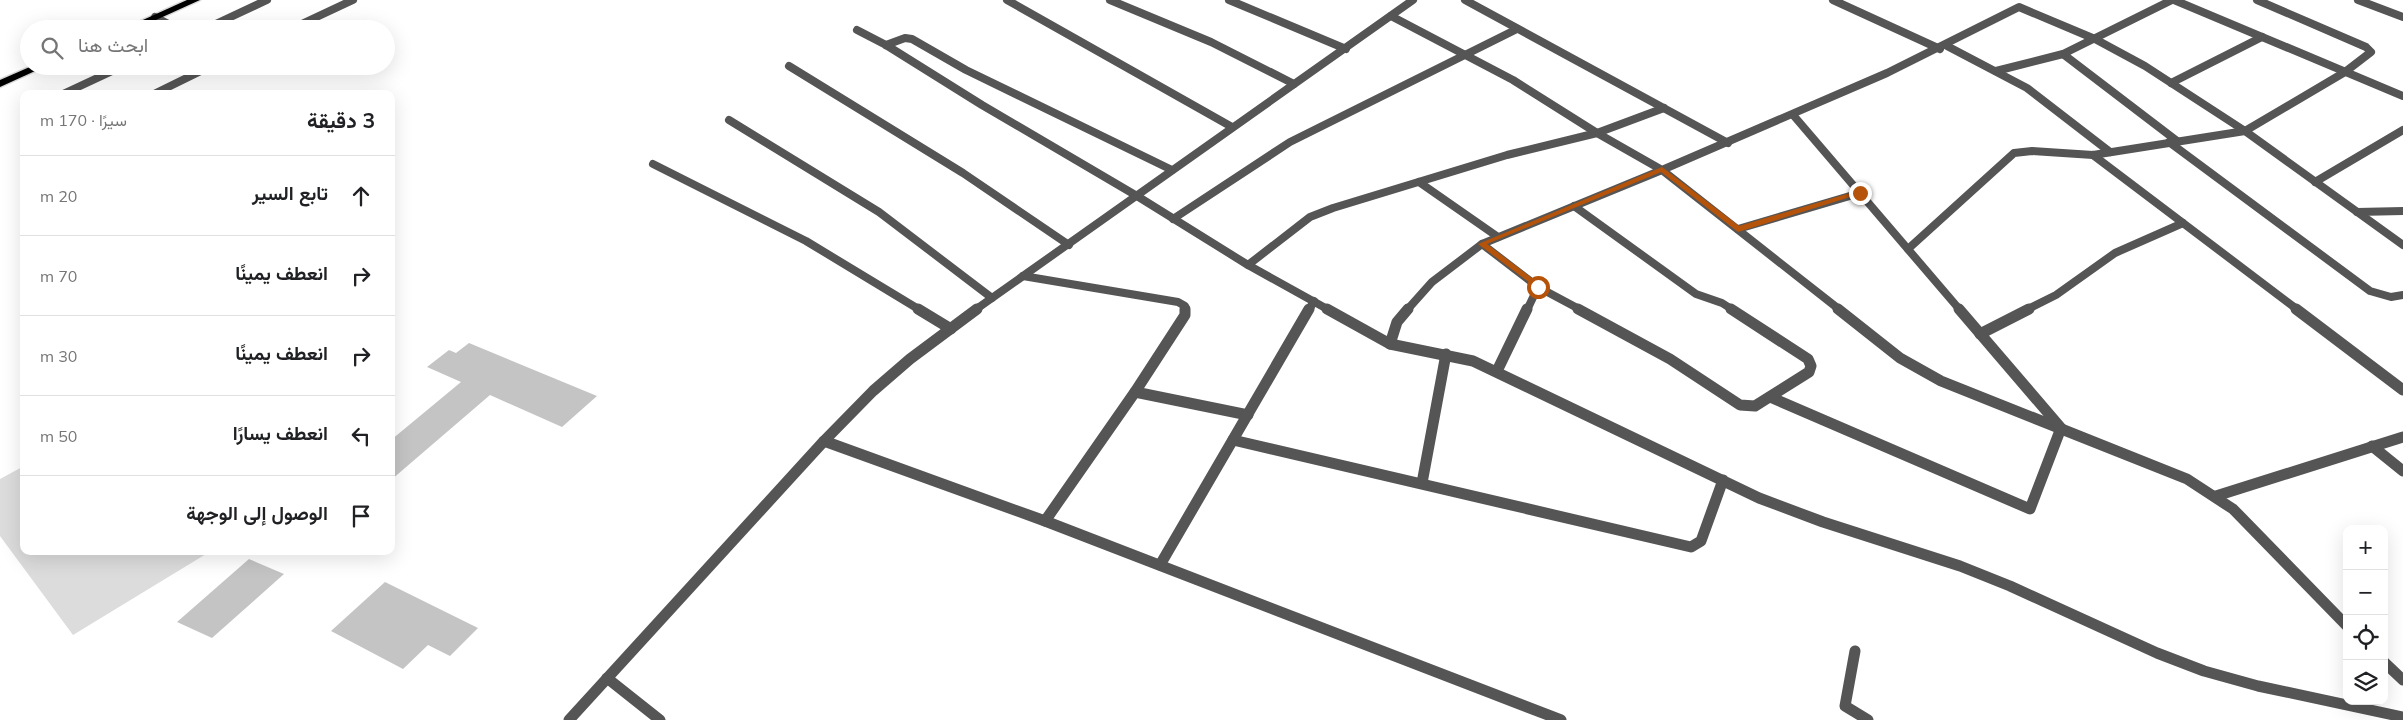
<!DOCTYPE html>
<html lang="ar">
<meta charset="utf-8">
<style>
:root{--surface:#fff;--page:#f2f2f2;--text:#202124;--muted:#757577;--line:#e0e0e0}
body{margin:0;font-family:Mulish,Vazirmatn,sans-serif;background:var(--page);color:var(--text);direction:rtl}
.controls{position:absolute;right:15px;bottom:15px;display:grid;overflow:hidden;border-radius:10px;box-shadow:0 5px 20px #0002}
.controls button{width:45px;height:45px;display:grid;place-items:center;padding:0;border:0;border-bottom:1px solid var(--line);background:var(--surface);color:var(--text);font:25px sans-serif}
.stop{position:absolute;width:15px;height:15px;margin:-11px;border:4px solid #b45309;border-radius:50%;background:#fff}
.stop.end{background:#b45309;border-color:#fff;box-shadow:0 1px 5px #0008}
.list{margin:0;padding:0;list-style:none}
h2{display:flex;justify-content:space-between;align-items:center;height:65px;margin:0;padding:0 20px;font-size:21px}
h2 small{font-size:16px;font-weight:400;color:var(--muted)}
.list li{display:grid;grid-template-columns:32px 1fr auto;gap:15px;align-items:center;box-sizing:border-box;height:80px;padding:0 20px;border-top:1px solid var(--line)}
.list b{display:block;font-size:19px;white-space:nowrap}
.list em{font-size:16px;font-style:normal;color:var(--muted)}
.icon{flex:none;width:28px;height:28px;fill:none;stroke:currentColor;stroke-width:2;stroke-linecap:round;stroke-linejoin:round}
.map{position:relative;flex:none;width:2403px;height:720px;overflow:hidden;direction:ltr}
.search{position:absolute;background:var(--surface);box-shadow:0 5px 20px #0002;left:20px;top:20px;width:375px;height:55px;display:flex;align-items:center;gap:12px;box-sizing:border-box;padding:0 18px;border-radius:28px;color:var(--muted);font-size:19px}
.panel{position:absolute;background:var(--surface);box-shadow:0 5px 20px #0002;left:20px;top:90px;width:375px;height:465px;border-radius:10px;direction:rtl}
.map>svg:first-child{display:block}
.green{fill:#dcdcdc}
.building{fill:#c4c4c4}
.lines{fill:none;stroke-linecap:round;stroke-linejoin:round}
.primary-casing{stroke:#dbdbdb;stroke-width:3}
.lane-far1{stroke:#555;stroke-width:8}
.lane{stroke:#555;stroke-width:11}
.street-far1{stroke:#555;stroke-width:8}
.street{stroke:#555;stroke-width:11}
.primary{fill:#000;fill-rule:evenodd}
.route{fill:#b45309}
</style>
<div class="map">
<svg width="2403" height="720" viewBox="0 0 2403 720">
<rect width="100%" height="100%" fill="#fff"/>
<polygon class="green" points="24,466 24,551 211,551 73,635 0,536 0,479"/>
<g class="building">
<polygon points="469,343 597,396 562,427 490,395 391,480 391,440 461,382 427,367 449,350 456,353"/>
<polygon points="249,559 284,574 212,638 177,622"/>
<polygon points="385,582 478,628 450,656 428,645 403,669 331,631"/>
</g>
<g class="lines">
<defs>
<g id="primary">
<polygon points="187,0 200,0 136,29 123,29"/>
<polygon points="32,66 46,66 0,87 0,80"/>
</g>
</defs>
<use href="#primary" class="primary-casing"/>
<g class="lane-far1">
<polyline points="1007,0 1232,127"/>
<polyline points="1110,0 1211,42 1294,84"/>
<polyline points="2358,0 2403,17"/>
<polyline points="857,30 886,45 982,105 1137,196"/>
<polyline points="886,45 905,38 912,39 966,70 1172,170"/>
<polyline points="789,66 963,173 1069,245"/>
<polyline points="729,120 879,212 992,298"/>
<polyline points="653,164 806,241 920,310"/>
<polyline points="1419,182 1498,237"/>
<polyline points="1574,206 1696,294 1722,303 1733,310"/>
<polyline points="1482,244 1538,287 1581,310"/>
<polyline points="1023,276 1178,302 1185,306 1185,310"/>
<polyline points="1527,310 1538,287"/>
</g>
<g class="lane">
<polyline points="918,309 951,329"/>
<polyline points="1578,309 1670,359 1740,405 1755,406 1809,372 1811,366 1808,359 1731,309"/>
<polyline points="1497,371 1527,309"/>
<polyline points="1135,392 1185,315 1185,309"/>
<polyline points="2372,446 2403,471"/>
<polyline points="1855,651 1845,706 1868,720"/>
</g>
<g class="street-far1">
<polyline points="1229,0 1346,49"/>
<polyline points="1465,0 1728,143"/>
<polyline points="1833,0 1940,49"/>
<polyline points="2172,0 2063,54 2177,141"/>
<polyline points="2174,0 2403,96"/>
<polyline points="1391,16 1513,80 1597,133 1662,170 1887,73 2019,7 2095,39 2145,66 2245,131 2403,245"/>
<polyline points="155,17 178,29"/>
<polyline points="205,29 267,0"/>
<polyline points="291,29 353,0"/>
<polyline points="1947,46 2027,88 2110,152"/>
<polyline points="1996,71 2063,54"/>
<polyline points="2171,83 2262,37"/>
<polyline points="63,94 123,66"/>
<polyline points="154,94 211,66"/>
<polyline points="1794,116 1960,310"/>
<polyline points="2169,142 2370,291 2391,297 2403,295"/>
<polyline points="2093,155 2298,310"/>
<polyline points="2315,182 2403,130"/>
<polyline points="1137,196 1248,265 1329,310"/>
<polyline points="2357,212 2403,211"/>
<polyline points="1173,219 1290,142 1517,29"/>
<polyline points="1738,229 1860,193"/>
<polyline points="1908,249 2014,153 2032,151 2093,155 2245,131 2345,72 2371,52 2366,47 2257,0"/>
<polyline points="1248,265 1310,217 1333,208 1507,155 1597,133 1664,108"/>
<polyline points="975,310 1413,0"/>
<polyline points="1309,310 1314,301"/>
<polyline points="1407,310 1432,282 1482,244 1662,170 1840,310"/>
<polyline points="2026,310 2056,295 2115,253 2183,223"/>
</g>
<g class="street">
<polyline points="1327,309 1390,344 1473,361 1759,498 1823,522 1960,566 2010,586 2157,653 2204,671 2258,686 2403,717"/>
<polyline points="1838,309 1900,358 1941,381 2187,479 2233,509 2347,626"/>
<polyline points="2296,309 2403,390"/>
<polyline points="1980,334 2029,309"/>
<polyline points="1390,344 1397,322 1408,309"/>
<polyline points="1770,397 2030,509 2061,428 1959,309"/>
<polyline points="1233,440 1691,547 1701,541 1723,480"/>
<polyline points="824,441 1045,521 1561,720"/>
<polyline points="1422,483 1446,354"/>
<polyline points="2216,496 2403,437"/>
<polyline points="1045,521 1135,392 1248,415"/>
<polyline points="1160,565 1309,309"/>
<polyline points="2384,662 2403,680"/>
<polyline points="607,678 660,720"/>
<polyline points="569,720 824,441 873,391 910,359 977,309"/>
</g>
<use href="#primary" class="primary"/>
</g>
<polygon class="route" points="1662,167 1739,226 1857,191 1863,193 1738,232 1661,172 1487,244 1541,285 1541,288 1538,289 1478,244"/>
</svg>
<div class="controls">
<button>+</button>
<button>−</button>
<button><svg class="icon" aria-label="locate" viewBox="0 0 24 24"><circle cx="12" cy="12" r="6"/><path d="M12 2v4M12 18v4M2 12h4M18 12h4"/></svg></button>
<button><svg class="icon" aria-label="layers" viewBox="0 0 24 24"><path d="M12 4l9 5-9 5-9-5zM3 14l9 5 9-5"/></svg></button>
</div>
<div class="stop" style="left:1538px;top:287px"></div>
<div class="stop end" style="left:1860px;top:193px"></div>
<div class="search"><svg class="icon" aria-label="search" viewBox="0 0 24 24"><circle cx="10" cy="10" r="6"/><path d="M15 15l6 6"/></svg>ابحث هنا</div>
<section class="panel">
<h2>3 دقيقة<small>سيرًا · 170 m</small></h2>
<ul class="list">
<li><svg class="icon" aria-label="ahead" viewBox="0 0 24 24"><path d="M12 20V5M6 11l6-6 6 6"/></svg><div><b>تابع السير</b></div><em>20 m</em></li>
<li><svg class="icon" aria-label="right" viewBox="0 0 24 24"><path d="M7 20v-9h11M14 6l5 5-5 5"/></svg><div><b>انعطف يمينًا</b></div><em>70 m</em></li>
<li><svg class="icon" aria-label="right" viewBox="0 0 24 24"><path d="M7 20v-9h11M14 6l5 5-5 5"/></svg><div><b>انعطف يمينًا</b></div><em>30 m</em></li>
<li><svg class="icon" aria-label="left" viewBox="0 0 24 24"><path d="M17 20v-9H6M10 6l-5 5 5 5"/></svg><div><b>انعطف يسارًا</b></div><em>50 m</em></li>
<li><svg class="icon" aria-label="arrive" viewBox="0 0 24 24"><path d="M6 21V4h12l-3 4 3 4H6"/></svg><div><b>الوصول إلى الوجهة</b></div></li>
</ul>
</section>
</div>
